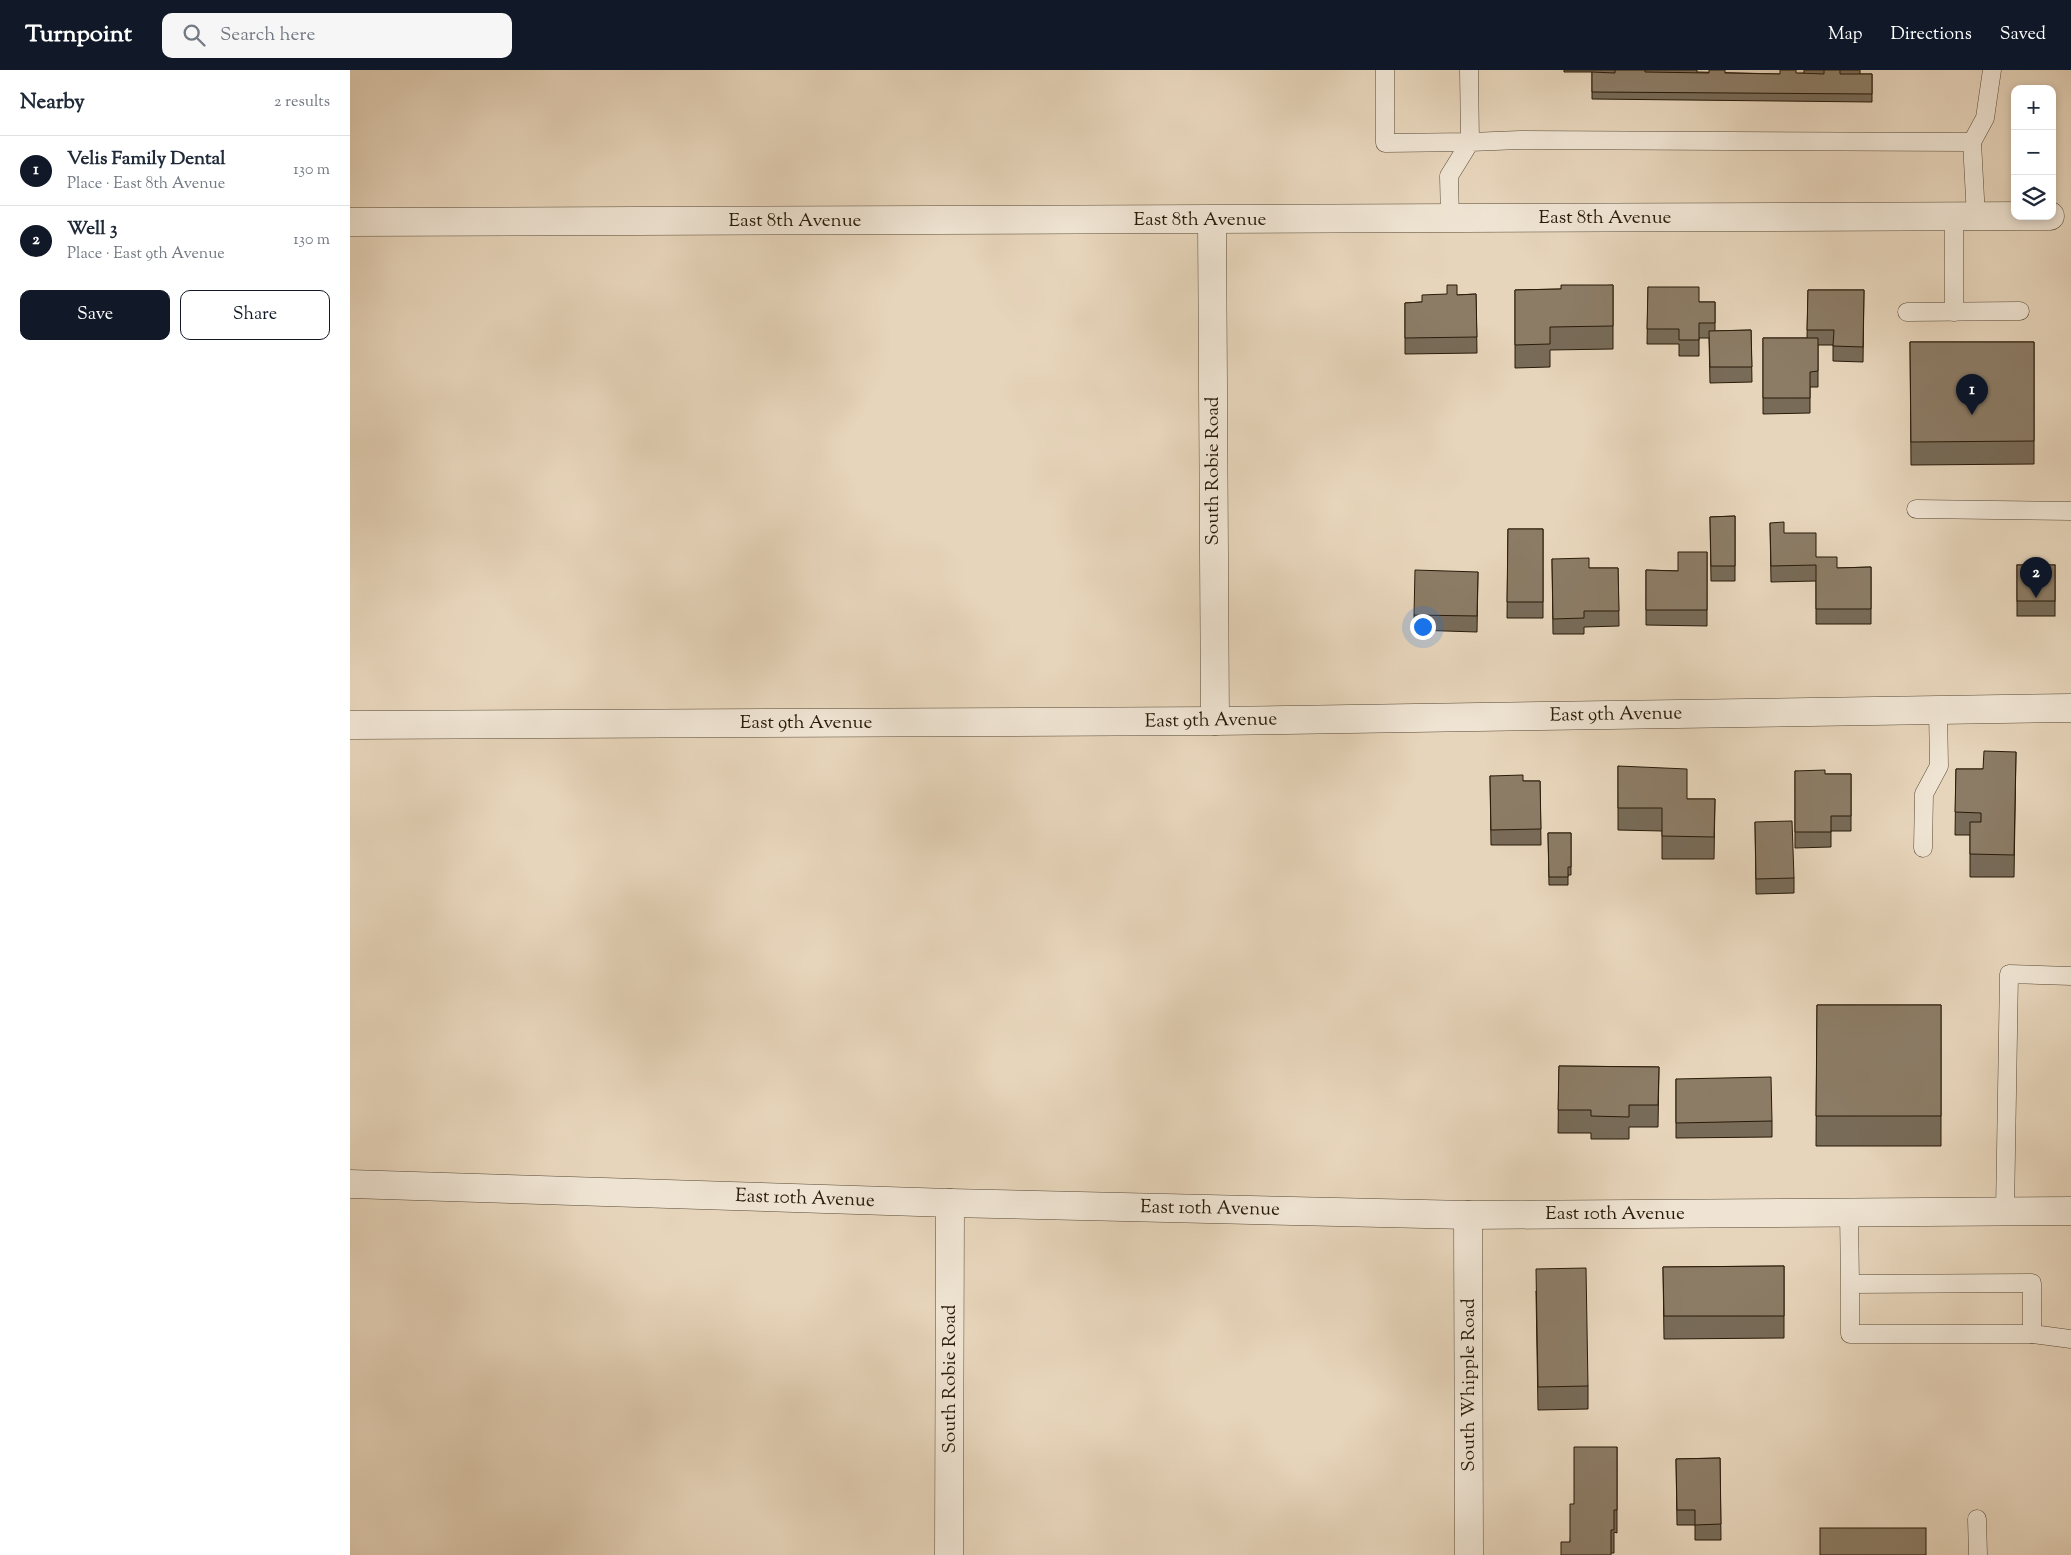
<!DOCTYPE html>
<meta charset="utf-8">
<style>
:root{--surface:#fff;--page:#f6f6f7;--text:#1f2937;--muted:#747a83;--line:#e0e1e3;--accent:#111827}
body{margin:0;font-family:"Sorts Mill Goudy",serif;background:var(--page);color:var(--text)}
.controls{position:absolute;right:15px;top:15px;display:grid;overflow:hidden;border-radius:10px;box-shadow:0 2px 8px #0003}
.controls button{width:45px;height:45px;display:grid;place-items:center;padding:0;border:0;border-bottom:1px solid var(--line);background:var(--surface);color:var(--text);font:25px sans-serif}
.you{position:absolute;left:1072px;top:556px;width:18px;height:18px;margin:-12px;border:4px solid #fff;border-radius:50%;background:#1a73e8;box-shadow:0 0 0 8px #1a73e833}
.badge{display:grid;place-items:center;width:32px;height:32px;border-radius:50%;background:var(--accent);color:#fff;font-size:16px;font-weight:700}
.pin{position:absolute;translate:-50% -41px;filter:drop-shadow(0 1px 2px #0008)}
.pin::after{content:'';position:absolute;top:26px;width:18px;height:15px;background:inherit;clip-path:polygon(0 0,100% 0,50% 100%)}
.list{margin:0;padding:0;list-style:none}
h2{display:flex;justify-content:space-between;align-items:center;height:65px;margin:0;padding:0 20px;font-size:21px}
h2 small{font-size:16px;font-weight:400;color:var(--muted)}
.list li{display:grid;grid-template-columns:32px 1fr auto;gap:15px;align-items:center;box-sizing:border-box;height:70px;padding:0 20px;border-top:1px solid var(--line)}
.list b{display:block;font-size:19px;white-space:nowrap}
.list p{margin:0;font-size:16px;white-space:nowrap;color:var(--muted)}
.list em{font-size:16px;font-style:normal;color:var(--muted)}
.actions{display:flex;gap:10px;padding:15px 20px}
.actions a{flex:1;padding:11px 0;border:1px solid var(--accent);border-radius:10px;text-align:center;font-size:18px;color:var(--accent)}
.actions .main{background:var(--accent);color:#fff}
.icon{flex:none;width:28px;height:28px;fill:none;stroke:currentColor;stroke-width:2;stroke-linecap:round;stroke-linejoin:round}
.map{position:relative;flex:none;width:1721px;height:1485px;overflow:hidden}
header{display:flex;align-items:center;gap:30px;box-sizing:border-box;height:70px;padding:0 25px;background:var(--accent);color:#fff}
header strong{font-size:24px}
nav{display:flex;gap:28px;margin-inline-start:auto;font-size:18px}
.search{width:350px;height:45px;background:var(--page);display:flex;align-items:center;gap:12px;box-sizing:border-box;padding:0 18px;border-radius:10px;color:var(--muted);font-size:19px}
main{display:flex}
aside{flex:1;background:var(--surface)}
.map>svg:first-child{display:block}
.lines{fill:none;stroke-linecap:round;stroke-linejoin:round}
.service-casing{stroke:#584a36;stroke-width:19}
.minor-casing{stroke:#584a36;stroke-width:29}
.tertiary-casing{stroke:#584a36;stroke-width:29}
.service{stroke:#efe4d3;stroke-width:18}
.minor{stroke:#efe4d3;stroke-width:28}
.tertiary{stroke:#efe4d3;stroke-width:28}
.wall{fill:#786b58;stroke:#291b09}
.building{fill:#8c7c66;stroke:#291b09}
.labels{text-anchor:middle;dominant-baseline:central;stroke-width:4.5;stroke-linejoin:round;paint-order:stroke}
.street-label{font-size:19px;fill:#291b09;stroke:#efe4d3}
</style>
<header>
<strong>Turnpoint</strong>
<div class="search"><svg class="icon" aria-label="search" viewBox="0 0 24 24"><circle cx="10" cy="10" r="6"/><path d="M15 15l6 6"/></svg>Search here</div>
<nav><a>Map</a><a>Directions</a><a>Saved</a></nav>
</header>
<main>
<aside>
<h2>Nearby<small>2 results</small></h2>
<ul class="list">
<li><span class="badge">1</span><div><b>Velis Family Dental</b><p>Place · East 8th Avenue</p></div><em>130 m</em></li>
<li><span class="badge">2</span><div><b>Well 3</b><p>Place · East 9th Avenue</p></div><em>130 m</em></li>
</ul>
<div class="actions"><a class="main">Save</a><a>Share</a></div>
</aside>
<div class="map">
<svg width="1721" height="1485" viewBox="0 0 1721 1485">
<rect width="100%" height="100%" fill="#e7d5bb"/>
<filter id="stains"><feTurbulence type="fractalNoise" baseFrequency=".004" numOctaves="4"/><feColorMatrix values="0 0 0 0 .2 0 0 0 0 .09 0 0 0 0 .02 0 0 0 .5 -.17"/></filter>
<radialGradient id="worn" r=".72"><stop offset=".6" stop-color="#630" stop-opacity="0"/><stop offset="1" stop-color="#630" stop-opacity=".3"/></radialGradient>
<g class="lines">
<defs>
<g id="service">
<polyline points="1035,0 1035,73 1120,72 1119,0"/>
<polyline points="1622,72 1635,48 1642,0"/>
<polyline points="1604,147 1604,242"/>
<polyline points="1100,149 1099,106 1120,72 1170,70 1622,72 1626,147"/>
<polyline points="1557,242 1670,241"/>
<polyline points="1566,439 1721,441"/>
<polyline points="1573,778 1574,724 1589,696 1588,640"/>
<polyline points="1655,1141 1659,904 1721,906"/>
<polyline points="1499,1142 1500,1214 1682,1213 1682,1264 1500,1264 1500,1214"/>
<polyline points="1682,1264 1721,1269"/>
<polyline points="1627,1449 1628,1485"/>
</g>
<g id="minor">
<polyline points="862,150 865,651"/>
<polyline points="0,655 865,651 1721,638"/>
<polyline points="0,1114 600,1133 1118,1145 1721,1141"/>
<polyline points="1118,1145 1119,1485"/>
<polyline points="599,1485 600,1133"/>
</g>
<polyline id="tertiary" points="0,152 1700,146"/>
</defs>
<use href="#service" class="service-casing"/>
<use href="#minor" class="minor-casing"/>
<use href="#tertiary" class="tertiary-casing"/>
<use href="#service" class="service"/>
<use href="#minor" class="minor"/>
<use href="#tertiary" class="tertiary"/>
</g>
<g class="wall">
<polygon points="1214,0 1347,0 1347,2 1430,4 1454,3 1454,0 1510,0 1510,4 1522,4 1522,32 1242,29 1242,2 1214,2"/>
<polygon points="1263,215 1263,279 1200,280 1200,297 1165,298 1165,220 1211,219"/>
<polygon points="1298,217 1349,232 1365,232 1365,261 1401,260 1402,312 1360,313 1359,268 1349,268 1349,286 1329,286 1329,274 1297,274"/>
<polygon points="1458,220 1514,220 1513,292 1483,291 1483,275 1468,275 1468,317 1460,317 1460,343 1413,344 1413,268 1457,268"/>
<polygon points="1126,224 1127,283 1055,284 1055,233 1072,232 1107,225"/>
<polygon points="1560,272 1684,272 1684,394 1561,395"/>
<polygon points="1385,446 1385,511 1361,511 1360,447"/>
<polygon points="1420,453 1466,487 1487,498 1521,497 1521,554 1466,554 1466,511 1421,512"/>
<polygon points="1158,459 1193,459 1193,548 1157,548"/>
<polygon points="1357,482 1357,556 1296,555 1296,500 1328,501"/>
<polygon points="1202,489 1239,498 1268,498 1269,556 1234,557 1234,564 1203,564"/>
<rect x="1667" y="495" width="38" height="51"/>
<polygon points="1128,502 1127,562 1064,560 1064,545"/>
<polygon points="1666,682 1664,807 1620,807 1620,765 1605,765 1606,699 1633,699"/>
<polygon points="1268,696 1337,729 1365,729 1364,789 1312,789 1312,761 1268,760"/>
<polygon points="1445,701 1475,704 1501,704 1501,761 1481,761 1481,777 1445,778"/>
<polygon points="1140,706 1173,711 1190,711 1191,775 1141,775"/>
<polygon points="1405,752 1444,808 1444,823 1406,824"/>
<polygon points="1198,763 1221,763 1221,805 1218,805 1218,815 1199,815"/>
<polygon points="1467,935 1591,935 1591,1076 1466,1076"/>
<polygon points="1209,996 1309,997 1308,1057 1279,1057 1279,1069 1241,1069 1241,1063 1208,1063"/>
<polygon points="1326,1009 1422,1051 1422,1067 1326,1068"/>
<polygon points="1434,1196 1434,1268 1314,1269 1313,1197"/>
<polygon points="1186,1221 1238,1316 1238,1339 1188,1340"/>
<polygon points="1267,1377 1267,1463 1264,1462 1264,1483 1261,1483 1220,1472 1224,1434"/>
<polygon points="1370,1388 1371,1470 1345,1470 1345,1455 1327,1455 1326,1389"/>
</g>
<g class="building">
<polygon points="1265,0 1295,0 1295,2 1359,3 1359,0 1375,0 1375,3 1430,4 1430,0 1446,0 1446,3 1474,4 1474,0 1490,0 1490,4 1522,4 1522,24 1242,22 1242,2 1265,3"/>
<polygon points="1097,215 1107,215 1107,225 1126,224 1127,267 1055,268 1055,233 1072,232 1072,225 1097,224"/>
<polygon points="1211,215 1263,215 1263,256 1200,257 1200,274 1165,275 1165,220 1211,219"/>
<polygon points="1298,217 1349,217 1349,232 1365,232 1365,253 1349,253 1349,270 1329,270 1329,259 1297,259"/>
<polygon points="1458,220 1514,220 1513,277 1483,276 1484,260 1457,260"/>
<polygon points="1401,260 1402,297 1360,297 1359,261"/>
<polygon points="1413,268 1468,268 1468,301 1460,302 1460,328 1413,328"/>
<polygon points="1560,272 1684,272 1684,371 1561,372"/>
<polygon points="1385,446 1385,496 1361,496 1360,447"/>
<polygon points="1434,452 1434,463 1466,463 1466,487 1487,487 1487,498 1521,497 1521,539 1466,539 1466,495 1421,496 1420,453"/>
<polygon points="1158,459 1193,459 1193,532 1157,532"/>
<polygon points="1328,482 1357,482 1357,540 1296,540 1296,500 1328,501"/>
<polygon points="1239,488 1239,498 1268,498 1269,541 1234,541 1234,548 1203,549 1202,489"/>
<rect x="1667" y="495" width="38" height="36"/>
<polygon points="1065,500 1128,502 1127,546 1064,545"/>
<polygon points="1634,681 1666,682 1664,785 1620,784 1620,752 1631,752 1631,743 1605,742 1606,699 1633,699"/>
<polygon points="1268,696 1337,699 1337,729 1365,729 1364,767 1312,766 1312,738 1268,738"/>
<polygon points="1475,700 1475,704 1501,704 1501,746 1481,746 1481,762 1445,762 1445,701"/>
<polygon points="1173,705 1173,711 1190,711 1191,759 1141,760 1140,706"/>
<polygon points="1442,751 1444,808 1406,809 1405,752"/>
<polygon points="1198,763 1221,763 1221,797 1218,797 1218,807 1199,807"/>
<polygon points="1467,935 1591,935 1591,1046 1466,1046"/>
<polygon points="1209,996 1309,997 1308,1035 1279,1035 1279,1047 1241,1046 1241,1040 1208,1040"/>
<polygon points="1421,1007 1422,1051 1326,1053 1326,1009"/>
<polygon points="1434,1196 1434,1246 1314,1246 1313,1197"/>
<polygon points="1236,1198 1238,1316 1188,1317 1186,1199"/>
<polygon points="1224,1377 1267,1377 1267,1440 1264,1440 1264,1460 1261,1460 1261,1485 1211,1485 1211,1472 1220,1472 1220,1434 1224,1434"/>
<polygon points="1370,1388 1371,1454 1345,1455 1345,1440 1327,1440 1326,1389"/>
<rect x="1470" y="1458" width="106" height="27"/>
</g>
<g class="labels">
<g class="street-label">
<text x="1255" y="148">East 8th Avenue</text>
<text x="850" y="150">East 8th Avenue</text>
<text x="445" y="151">East 8th Avenue</text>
<text transform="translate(863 401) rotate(-90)">South Robie Road</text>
<text transform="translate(1266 645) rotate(-1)">East 9th Avenue</text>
<text transform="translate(861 651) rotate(-1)">East 9th Avenue</text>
<text x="456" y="653">East 9th Avenue</text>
<text transform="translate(455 1129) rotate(2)">East 10th Avenue</text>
<text transform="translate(860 1139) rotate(1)">East 10th Avenue</text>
<text x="1265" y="1144">East 10th Avenue</text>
<text transform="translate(600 1309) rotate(-90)">South Robie Road</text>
<text transform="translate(1119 1315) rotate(-90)">South Whipple Road</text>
</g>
</g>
<rect width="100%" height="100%" filter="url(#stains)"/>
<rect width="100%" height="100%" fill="url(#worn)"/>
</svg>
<div class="controls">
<button>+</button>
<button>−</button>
<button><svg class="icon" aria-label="layers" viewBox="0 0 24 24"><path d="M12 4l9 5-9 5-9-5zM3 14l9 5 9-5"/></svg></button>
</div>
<div class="you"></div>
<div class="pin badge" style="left:1622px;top:345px">1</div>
<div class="pin badge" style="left:1686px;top:528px">2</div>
</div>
</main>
